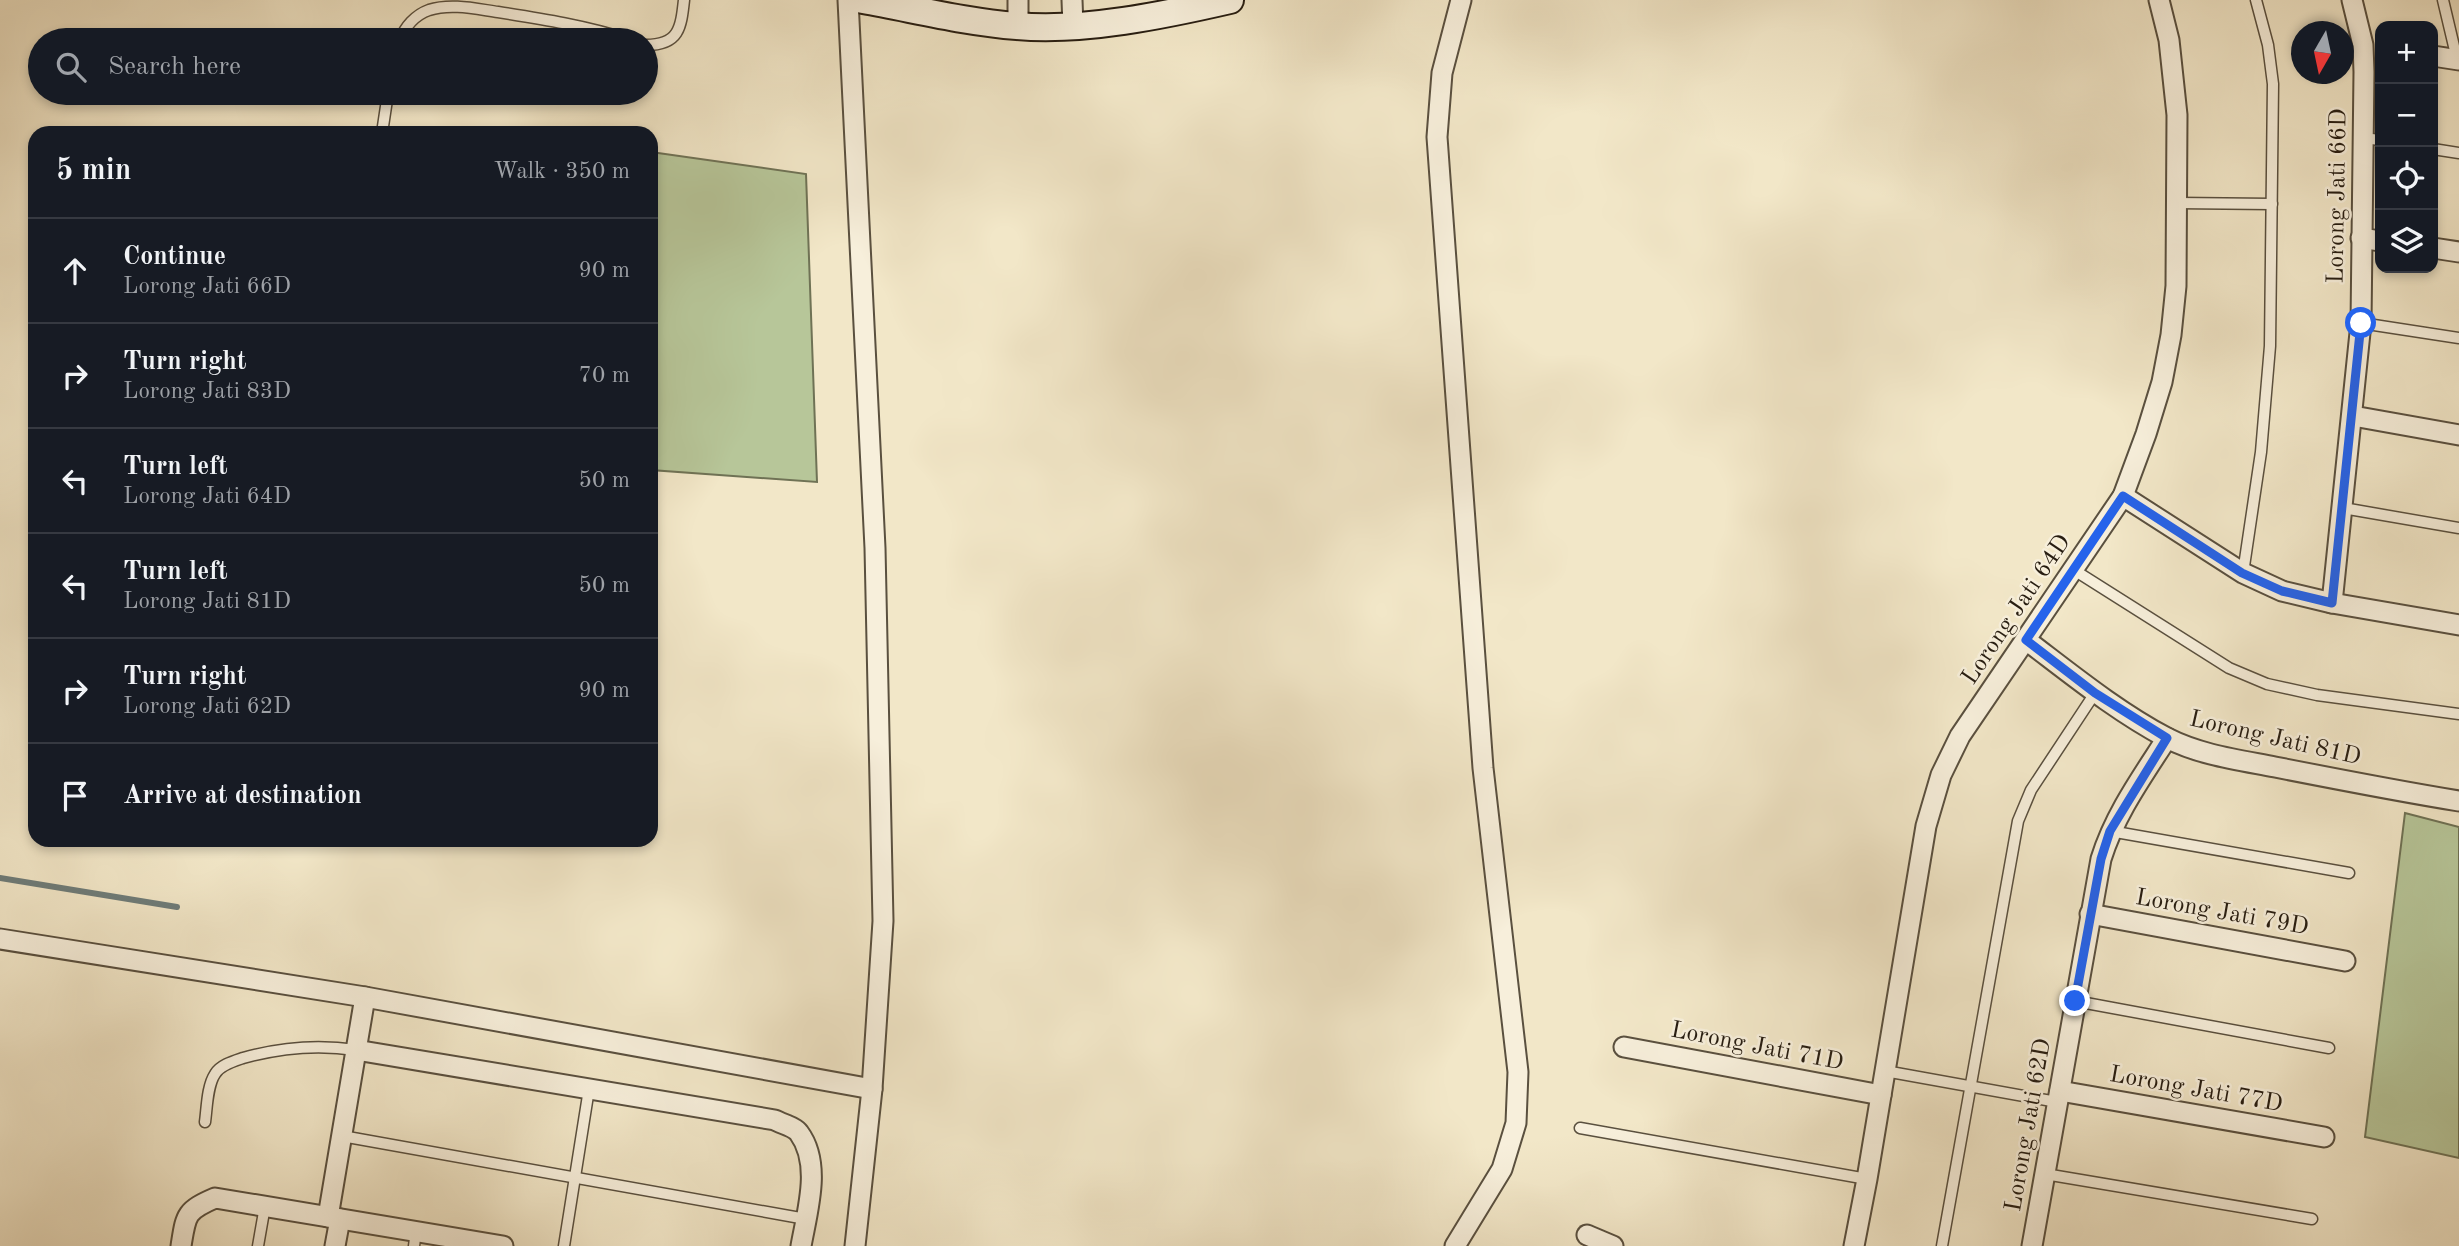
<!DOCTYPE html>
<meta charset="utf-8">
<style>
:root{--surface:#171b24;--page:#20242c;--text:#f1f3f6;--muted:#9ea1a6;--line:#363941}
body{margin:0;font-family:"Old Standard TT",serif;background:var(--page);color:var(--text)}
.controls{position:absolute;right:21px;top:21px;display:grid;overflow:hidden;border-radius:14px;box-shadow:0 4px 10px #0003}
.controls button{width:63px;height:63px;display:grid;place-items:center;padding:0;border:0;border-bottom:2px solid var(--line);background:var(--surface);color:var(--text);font:35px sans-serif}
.compass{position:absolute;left:2291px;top:21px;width:63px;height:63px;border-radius:50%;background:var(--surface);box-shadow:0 4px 10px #0003;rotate:189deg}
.stop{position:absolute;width:21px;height:21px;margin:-16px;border:5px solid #2563eb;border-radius:50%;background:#fff}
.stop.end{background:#2563eb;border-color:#fff;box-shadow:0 2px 7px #0008}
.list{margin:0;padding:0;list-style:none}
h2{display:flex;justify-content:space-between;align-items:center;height:91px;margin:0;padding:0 28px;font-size:30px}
h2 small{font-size:23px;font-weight:400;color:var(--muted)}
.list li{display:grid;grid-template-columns:46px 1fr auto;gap:21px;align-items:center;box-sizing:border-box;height:105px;padding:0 28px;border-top:2px solid var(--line)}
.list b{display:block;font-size:26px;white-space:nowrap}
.list p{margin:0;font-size:23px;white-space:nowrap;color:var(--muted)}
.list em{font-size:23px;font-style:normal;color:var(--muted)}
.icon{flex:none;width:38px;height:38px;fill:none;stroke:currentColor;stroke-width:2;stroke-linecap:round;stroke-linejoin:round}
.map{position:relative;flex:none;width:2459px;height:1246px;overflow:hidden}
.search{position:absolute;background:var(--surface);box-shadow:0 4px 10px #0003;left:28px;top:28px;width:630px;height:77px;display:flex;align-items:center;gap:18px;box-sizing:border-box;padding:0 24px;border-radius:38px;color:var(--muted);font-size:26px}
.panel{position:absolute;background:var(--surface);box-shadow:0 4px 10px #0003;left:28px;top:126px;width:630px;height:721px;border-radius:21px}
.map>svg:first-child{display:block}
.green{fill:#b7c699;stroke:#6f7255;stroke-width:2}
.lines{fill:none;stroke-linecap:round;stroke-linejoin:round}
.stream{stroke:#6f7d7a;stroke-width:6}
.lane-casing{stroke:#5a503f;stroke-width:13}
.street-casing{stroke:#5a503f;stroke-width:23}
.secondary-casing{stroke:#271d11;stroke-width:30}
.lane{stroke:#f7efdb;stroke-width:10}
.street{stroke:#f7efdb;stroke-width:19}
.secondary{stroke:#f7efdb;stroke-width:26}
.route{stroke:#2563eb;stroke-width:9}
.labels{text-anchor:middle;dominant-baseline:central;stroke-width:5;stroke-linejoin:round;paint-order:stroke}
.street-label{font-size:24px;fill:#271d11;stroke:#f7efdb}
</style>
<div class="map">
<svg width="2459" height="1246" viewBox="0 0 2459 1246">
<rect width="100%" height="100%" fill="#f2e7c8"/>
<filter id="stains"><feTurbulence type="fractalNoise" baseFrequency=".00286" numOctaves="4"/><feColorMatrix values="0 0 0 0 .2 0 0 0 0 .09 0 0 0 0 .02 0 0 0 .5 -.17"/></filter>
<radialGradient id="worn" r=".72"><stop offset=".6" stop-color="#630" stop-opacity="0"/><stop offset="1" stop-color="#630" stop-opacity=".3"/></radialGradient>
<g class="green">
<polygon points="651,152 806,174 817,482 651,470"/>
<polygon points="2405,813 2459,827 2459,1158 2365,1137"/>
</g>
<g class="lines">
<polyline class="stream" points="0,878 177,907"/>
<defs>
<g id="lane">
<polyline points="2443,0 2457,59"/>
<path d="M400 40C405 27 415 15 429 10 451 3 476 9 498 12 543 19 587 26 630 40"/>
<path d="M646 45C679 45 681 28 684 0"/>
<polyline points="382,133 388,93"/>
<polyline points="2363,138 2380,140"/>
<polyline points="2433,149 2459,153"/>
<polyline points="2177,203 2272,204"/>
<polyline points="2361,323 2459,338"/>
<polyline points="2343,508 2459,528"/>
<polyline points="2074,570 2229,668 2267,684 2317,695 2459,714"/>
<polyline points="2243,573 2261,452 2270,346 2273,84 2268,45 2256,0"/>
<polyline points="2110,831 2349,873"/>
<polyline points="2075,1001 2329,1048"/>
<polyline points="1885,1071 2057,1102"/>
<path d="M205 1122C207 1108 207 1086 215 1074 220 1065 234 1061 243 1058 282 1047 317 1044 356 1050"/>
<polyline points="1580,1128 1867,1179"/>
<polyline points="342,1136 806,1219"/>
<polyline points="2045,1174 2312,1219"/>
<polyline points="258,1246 265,1206"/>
<polyline points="414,1246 416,1231"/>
<polyline points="564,1246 589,1089"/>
<polyline points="1942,1246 2018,821 2031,790 2095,693"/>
</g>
<g id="street">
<polyline points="848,0 875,548 883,921 872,1089 855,1246"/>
<polyline points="1018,0 1018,27"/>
<polyline points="1072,0 1073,26"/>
<polyline points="2433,56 2459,60"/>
<polyline points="2361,238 2380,241"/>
<polyline points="2433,248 2459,252"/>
<polyline points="2353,416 2459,435"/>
<polyline points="2123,496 2243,573 2282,591 2332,603 2459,625"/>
<polyline points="2332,603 2361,323 2364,72 2363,45 2352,0"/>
<path d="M2026 640C2071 674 2116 711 2167 738 2200 755 2239 760 2275 767 2336 779 2397 791 2459 801"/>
<polyline points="2090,914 2345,961"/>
<polyline points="0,939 365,997 872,1089"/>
<polyline points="1624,1047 1881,1095"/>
<path d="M356 1050 775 1120C782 1124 795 1127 799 1133 822 1164 807 1212 801 1246"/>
<polyline points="2060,1091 2324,1137"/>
<polyline points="328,1217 365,997"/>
<polyline points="1587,1235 1613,1246"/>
<path d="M181 1246C186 1215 185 1211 215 1198L503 1246"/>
<polyline points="335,1246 340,1219"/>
<polyline points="1455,1246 1502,1169 1516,1123 1518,1072 1483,768 1437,137 1442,73 1461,0"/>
<polyline points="1854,1246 1867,1179 1926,826 1941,775 1960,736 2123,496 2146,434 2162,382 2171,335 2176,286 2177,115 2169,40 2159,0"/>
<path d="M2032 1246 2101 859C2115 814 2142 777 2167 738"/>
</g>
<path id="secondary" d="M863 0C914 9 965 22 1017 26 1083 32 1165 15 1230 0"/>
</defs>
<use href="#lane" class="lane-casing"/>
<use href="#street" class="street-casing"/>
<use href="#secondary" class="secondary-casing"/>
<use href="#lane" class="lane"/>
<use href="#street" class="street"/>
<use href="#secondary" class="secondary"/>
</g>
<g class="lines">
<polyline class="route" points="2075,1001 2101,859 2110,831 2167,738 2095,693 2026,640 2123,496 2242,573 2282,591 2332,603 2361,323"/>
</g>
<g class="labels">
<g class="street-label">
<text transform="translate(2338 196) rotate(-89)">Lorong Jati 66D</text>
<text transform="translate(2017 610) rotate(-56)">Lorong Jati 64D</text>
<text transform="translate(2275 739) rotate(13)">Lorong Jati 81D</text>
<text transform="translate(2222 913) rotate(10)">Lorong Jati 79D</text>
<text transform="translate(1757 1047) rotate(11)">Lorong Jati 71D</text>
<text transform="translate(2196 1090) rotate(10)">Lorong Jati 77D</text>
<text transform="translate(2029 1125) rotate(-80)">Lorong Jati 62D</text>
</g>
</g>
<rect width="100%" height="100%" filter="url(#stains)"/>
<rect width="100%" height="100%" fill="url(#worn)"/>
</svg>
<div class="controls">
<button>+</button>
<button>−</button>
<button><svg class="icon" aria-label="locate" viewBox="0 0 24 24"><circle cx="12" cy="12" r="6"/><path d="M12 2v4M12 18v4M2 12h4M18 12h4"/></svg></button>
<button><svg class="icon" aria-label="layers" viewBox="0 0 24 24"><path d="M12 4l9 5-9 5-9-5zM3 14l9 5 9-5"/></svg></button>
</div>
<svg class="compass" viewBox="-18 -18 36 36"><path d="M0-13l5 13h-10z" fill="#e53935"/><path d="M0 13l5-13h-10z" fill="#9ea1a6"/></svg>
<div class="stop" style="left:2361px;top:323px"></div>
<div class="stop end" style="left:2075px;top:1001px"></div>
<div class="search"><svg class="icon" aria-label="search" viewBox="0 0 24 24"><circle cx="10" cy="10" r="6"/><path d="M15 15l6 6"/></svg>Search here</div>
<section class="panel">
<h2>5 min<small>Walk · 350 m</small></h2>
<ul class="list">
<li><svg class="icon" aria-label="ahead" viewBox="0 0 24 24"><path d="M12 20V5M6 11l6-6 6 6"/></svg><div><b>Continue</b><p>Lorong Jati 66D</p></div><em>90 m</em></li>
<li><svg class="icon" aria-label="right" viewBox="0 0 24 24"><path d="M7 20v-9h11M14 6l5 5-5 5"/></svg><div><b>Turn right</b><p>Lorong Jati 83D</p></div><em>70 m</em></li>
<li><svg class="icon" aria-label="left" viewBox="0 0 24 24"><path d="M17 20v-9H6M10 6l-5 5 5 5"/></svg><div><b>Turn left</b><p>Lorong Jati 64D</p></div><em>50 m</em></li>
<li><svg class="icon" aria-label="left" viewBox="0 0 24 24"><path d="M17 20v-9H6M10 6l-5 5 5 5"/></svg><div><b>Turn left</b><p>Lorong Jati 81D</p></div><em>50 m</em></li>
<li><svg class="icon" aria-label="right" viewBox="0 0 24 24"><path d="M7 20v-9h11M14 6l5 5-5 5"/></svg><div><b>Turn right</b><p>Lorong Jati 62D</p></div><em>90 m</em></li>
<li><svg class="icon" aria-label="arrive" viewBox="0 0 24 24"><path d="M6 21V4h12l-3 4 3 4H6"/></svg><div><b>Arrive at destination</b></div></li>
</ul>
</section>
</div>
